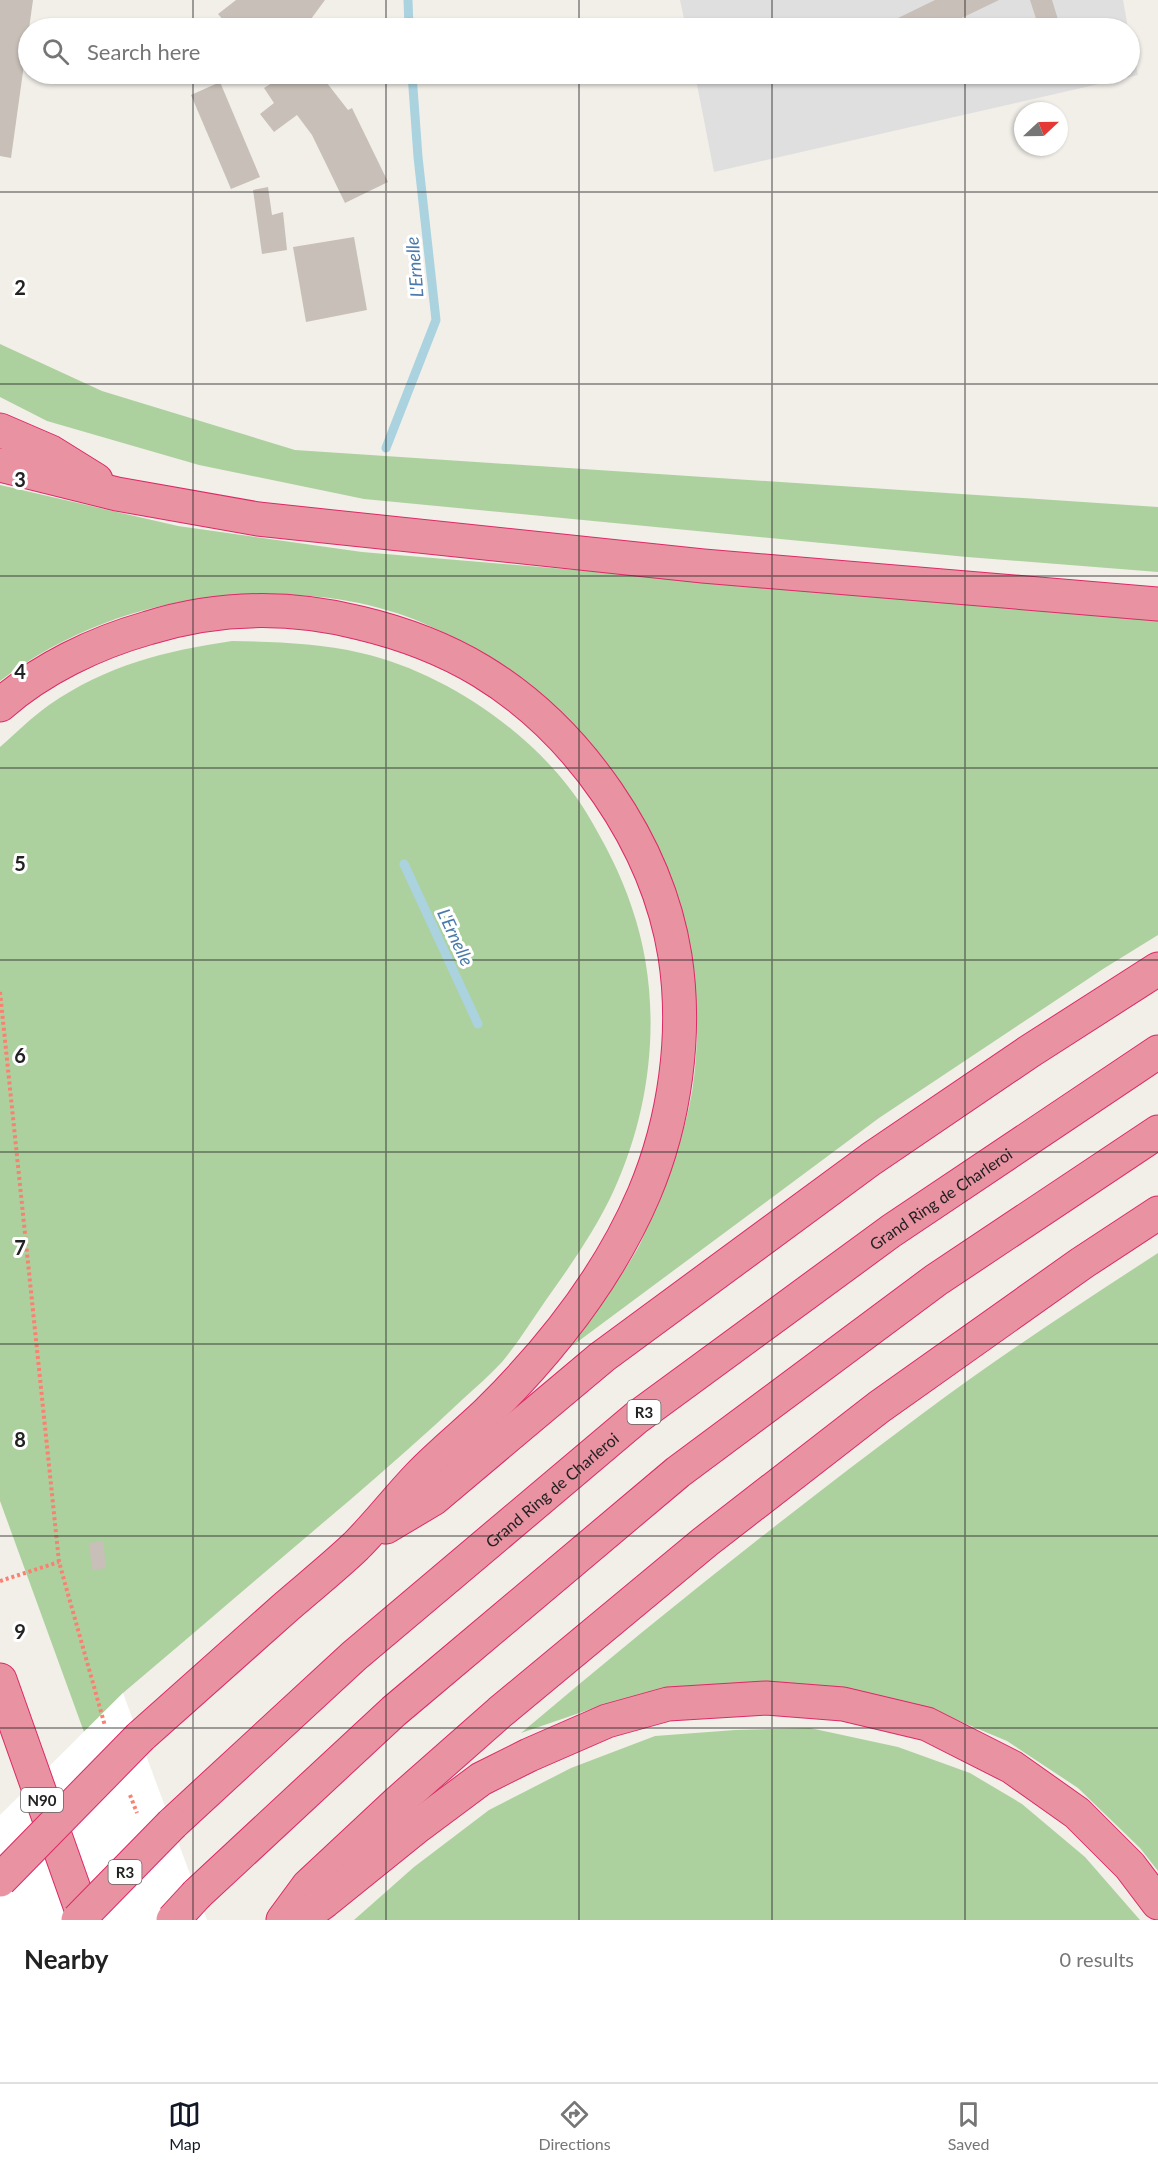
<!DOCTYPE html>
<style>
:root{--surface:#fff;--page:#f2f2f2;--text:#222;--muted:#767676;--line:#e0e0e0;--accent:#111827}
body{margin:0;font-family:Lato,sans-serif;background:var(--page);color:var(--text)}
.compass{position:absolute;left:1014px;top:102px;width:54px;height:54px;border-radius:50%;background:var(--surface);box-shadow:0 2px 4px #0004;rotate:68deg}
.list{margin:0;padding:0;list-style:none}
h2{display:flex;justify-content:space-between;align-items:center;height:78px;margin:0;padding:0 24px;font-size:26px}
h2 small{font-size:20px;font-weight:400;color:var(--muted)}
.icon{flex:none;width:33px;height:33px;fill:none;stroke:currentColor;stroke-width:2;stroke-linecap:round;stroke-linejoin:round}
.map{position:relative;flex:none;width:1158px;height:1920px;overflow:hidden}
.search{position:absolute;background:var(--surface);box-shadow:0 2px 4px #0004;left:18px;right:18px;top:18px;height:66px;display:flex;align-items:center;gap:15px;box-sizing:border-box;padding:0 21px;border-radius:33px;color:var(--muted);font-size:22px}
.sheet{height:162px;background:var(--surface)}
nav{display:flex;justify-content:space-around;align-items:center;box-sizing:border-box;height:84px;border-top:2px solid var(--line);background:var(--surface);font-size:16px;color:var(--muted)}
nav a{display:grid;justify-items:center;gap:3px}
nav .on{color:var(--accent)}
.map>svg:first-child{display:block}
.residential{fill:#e0dfdf}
.forest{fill:#add19e}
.pier{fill:#fff}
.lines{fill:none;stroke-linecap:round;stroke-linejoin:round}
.stream{stroke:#aad3df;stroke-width:9}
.building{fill:#c7bfb8}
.highway-casing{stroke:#dc2a67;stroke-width:35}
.path{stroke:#fa8072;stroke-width:4;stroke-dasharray:3 3;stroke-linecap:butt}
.highway{stroke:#e892a2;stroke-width:33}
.highway-bridge-casing{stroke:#dc2a67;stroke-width:35;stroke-linecap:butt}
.highway-bridge{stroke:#e892a2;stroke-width:33}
.grid{fill:none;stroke:#222;stroke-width:1.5;stroke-opacity:0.55}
.labels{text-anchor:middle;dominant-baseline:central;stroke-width:6;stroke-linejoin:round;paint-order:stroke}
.shield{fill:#fff;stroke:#646464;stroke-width:1.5}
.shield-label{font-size:15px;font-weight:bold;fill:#222}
.street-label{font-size:16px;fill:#222;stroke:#fff}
.water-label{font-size:18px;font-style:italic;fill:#4a7aab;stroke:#fff}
.grid-label{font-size:20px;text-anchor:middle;font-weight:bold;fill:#222;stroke:#fff;stroke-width:6;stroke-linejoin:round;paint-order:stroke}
</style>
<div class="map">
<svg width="1158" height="1920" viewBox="0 0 1158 1920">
<rect width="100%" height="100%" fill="#f2efe9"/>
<g class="residential">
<polygon points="680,0 1123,0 1128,28 686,28"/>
<polygon points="1130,34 1138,75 714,172 695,74 1130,74"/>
</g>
<g class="forest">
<polygon points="0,344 102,391 295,450 1158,507 1158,572 967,557 364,499 199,465 47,421 0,397"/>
<path d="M0 485 178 526 362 552 1158 619V935L1103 969 879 1118 572 1346C593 1315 616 1285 635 1253 642 1242 646 1229 652 1217 670 1176 684 1136 692 1092 723 892 609 702 425 624 361 596 287 590 218 597 139 604 63 633 0 681Z"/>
<path d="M232 641C276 642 318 643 361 653 446 672 540 737 586 812 604 842 621 874 632 908 663 998 654 1103 614 1190 596 1229 571 1265 546 1300 532 1320 518 1343 502 1362 490 1375 476 1387 463 1399 426 1434 388 1467 350 1500 274 1564 199 1629 123 1693L84 1732 0 1501V747C16 733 32 717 49 705 107 665 165 651 232 641Z"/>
<path d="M1158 1253V1871L1140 1848 1078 1788 1007 1741 928 1708 767 1684 684 1686 597 1707 521 1733C651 1623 785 1516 922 1414 998 1357 1078 1305 1158 1253Z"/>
<polygon points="810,1728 898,1747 970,1773 1022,1804 1085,1857 1140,1920 354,1920 414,1867 489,1810 571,1768 655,1736 735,1730"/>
</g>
<polygon class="pier" points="123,1693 207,1920 0,1920 0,1815"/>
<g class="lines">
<g class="stream">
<polyline points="408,0 409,28"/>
<polyline points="386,448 436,320 418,157 412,74"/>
<polyline points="404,864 478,1024"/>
</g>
</g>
<g class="building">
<polygon points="0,0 33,0 11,158 0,156"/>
<polygon points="236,0 325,0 311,19 299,28 230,28 218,14"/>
<polygon points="935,0 999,0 941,28 898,28 894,20"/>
<polygon points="1030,0 1052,0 1060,26 1053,28 1039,28"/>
<polygon points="265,74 320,74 348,110 352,108 388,182 345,203 312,135 297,115 274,132 260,114 274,103 264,88 272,83"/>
<polygon points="220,82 260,177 231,189 191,95"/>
<polygon points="268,187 272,215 283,212 287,250 262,254 253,190"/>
<polygon points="354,237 367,310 306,322 293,247"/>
<polygon points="103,1541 106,1568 92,1570 89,1543"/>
</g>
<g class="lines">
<defs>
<g id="highway">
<polyline points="0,430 51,452 96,480"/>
<polyline points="0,465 117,494 258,519 703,566 1158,604"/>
<path d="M0 705C41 669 95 643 148 628 219 606 288 605 360 623 402 633 443 648 481 671 578 730 657 843 675 956 687 1034 675 1121 644 1194 609 1276 551 1350 487 1413 465 1434 440 1454 419 1476 397 1499 378 1524 356 1546 334 1567 309 1587 286 1607 237 1651 188 1694 140 1737"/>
<polyline points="386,1527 433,1499 602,1357 871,1159 1030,1051 1158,969"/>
<polyline points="0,1680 85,1920"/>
<path id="s1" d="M172 1824 354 1656 636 1418 891 1231 1158 1052"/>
<polyline points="197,1894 394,1711 678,1472 936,1280 1158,1132"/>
<polyline points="283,1920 308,1886 398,1802 500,1712 705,1542 879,1407 1082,1263 1158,1213"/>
<polyline points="299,1920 325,1901 418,1826 481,1779 529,1755 607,1721 668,1704 766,1698 843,1704 927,1724 1012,1767 1077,1813 1130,1866 1158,1903"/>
</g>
</defs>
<use href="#highway" class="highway-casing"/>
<g class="path">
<polyline points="0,992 59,1562 105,1726"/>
<polyline points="0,1581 59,1562"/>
<polyline points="130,1795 137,1813"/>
</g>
<use href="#highway" class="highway"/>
<defs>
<g id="highway-bridge">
<polyline points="0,1880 140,1737"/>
<polyline points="78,1920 172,1824"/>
<polyline points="173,1920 197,1894"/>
</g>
</defs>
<use href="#highway-bridge" class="highway-bridge-casing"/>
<use href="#highway-bridge" class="highway-bridge"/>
</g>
<path class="grid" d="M193 0V28M386 0V28M579 0V28M772 0V28M965 0V28M193 74V1920M386 74V1920M579 74V1920M772 74V1920M965 74V1920M0 192H1158M0 384H1158M0 576H1158M0 768H1158M0 960H1158M0 1152H1158M0 1344H1158M0 1536H1158M0 1728H1158"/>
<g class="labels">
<g class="shield">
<rect x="627.5" y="1400" width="33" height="24" rx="4.5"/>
<rect x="21" y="1788" width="42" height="24" rx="4.5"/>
<rect x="108.5" y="1860" width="33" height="24" rx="4.5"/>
</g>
<g class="shield-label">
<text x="644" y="1412">R3</text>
<text x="42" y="1800">N90</text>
<text x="125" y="1872">R3</text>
</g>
<g class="street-label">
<text stroke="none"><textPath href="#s1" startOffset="992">Grand Ring de Charleroi</textPath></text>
<text stroke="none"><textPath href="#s1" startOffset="506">Grand Ring de Charleroi</textPath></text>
</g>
<g class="water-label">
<text transform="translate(414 267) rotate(-95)">L'Ernelle</text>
<text transform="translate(456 937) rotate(65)">L'Ernelle</text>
</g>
</g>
<g class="grid-label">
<text x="20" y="295">2</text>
<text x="20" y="487">3</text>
<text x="20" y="679">4</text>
<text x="20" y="871">5</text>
<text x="20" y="1063">6</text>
<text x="20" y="1255">7</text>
<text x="20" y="1447">8</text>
<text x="20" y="1639">9</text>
</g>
</svg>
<svg class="compass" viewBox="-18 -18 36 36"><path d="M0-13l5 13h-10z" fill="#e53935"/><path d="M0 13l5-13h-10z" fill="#767676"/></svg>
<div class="search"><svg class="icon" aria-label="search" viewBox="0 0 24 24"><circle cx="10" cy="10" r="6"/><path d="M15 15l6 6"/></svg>Search here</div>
</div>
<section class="sheet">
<h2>Nearby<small>0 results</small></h2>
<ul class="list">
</ul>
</section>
<nav>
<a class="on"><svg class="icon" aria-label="map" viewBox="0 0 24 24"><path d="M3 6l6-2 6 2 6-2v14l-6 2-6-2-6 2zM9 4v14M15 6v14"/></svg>Map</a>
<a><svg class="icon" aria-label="directions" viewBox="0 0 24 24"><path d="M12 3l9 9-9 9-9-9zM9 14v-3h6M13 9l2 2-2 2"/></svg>Directions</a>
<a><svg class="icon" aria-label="saved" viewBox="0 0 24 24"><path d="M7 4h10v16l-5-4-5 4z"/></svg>Saved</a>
</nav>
